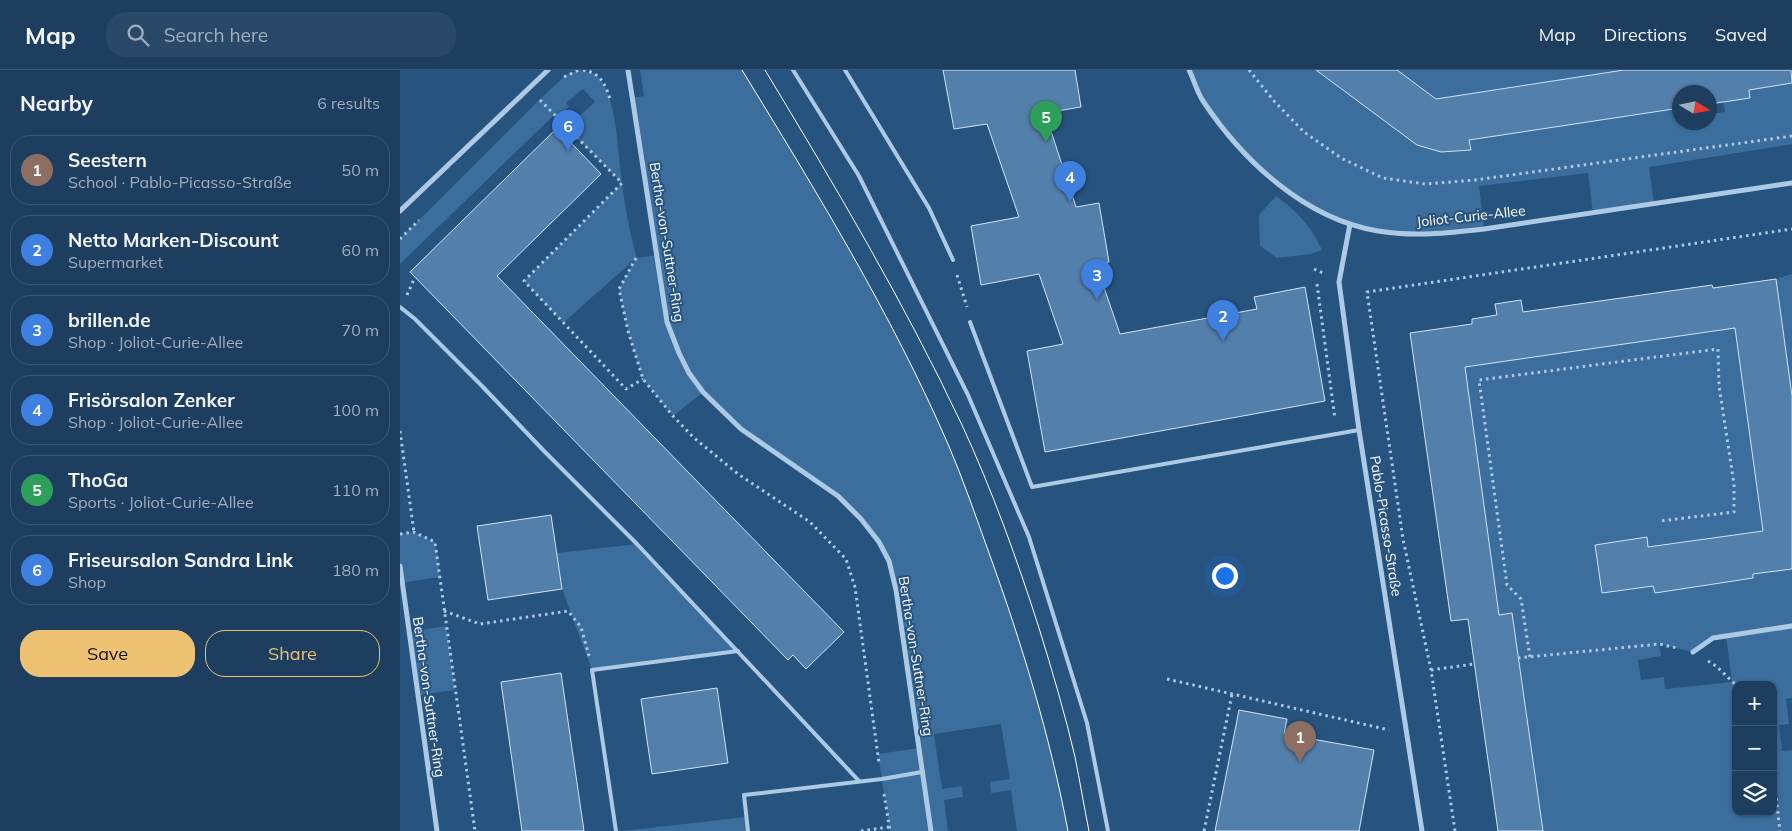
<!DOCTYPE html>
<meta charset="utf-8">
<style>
:root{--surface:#1d3e5f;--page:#2a4968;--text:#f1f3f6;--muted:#a0aebd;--line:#3b5774;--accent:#eec273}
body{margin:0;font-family:Mulish,sans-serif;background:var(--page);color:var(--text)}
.controls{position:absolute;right:15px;bottom:15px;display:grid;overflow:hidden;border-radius:10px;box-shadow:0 1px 4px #0004}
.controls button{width:45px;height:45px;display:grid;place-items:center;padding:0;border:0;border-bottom:1px solid var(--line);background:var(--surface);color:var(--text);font:25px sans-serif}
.compass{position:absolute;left:1272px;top:15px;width:45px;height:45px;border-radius:50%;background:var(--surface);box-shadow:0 1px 4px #0004;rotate:100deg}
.you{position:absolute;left:824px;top:505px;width:18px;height:18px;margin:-12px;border:4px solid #fff;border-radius:50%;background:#1a73e8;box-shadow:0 0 0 8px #1a73e833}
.badge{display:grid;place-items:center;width:32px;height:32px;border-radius:50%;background:var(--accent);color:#fff;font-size:16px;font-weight:700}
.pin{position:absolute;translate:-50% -41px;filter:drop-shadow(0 1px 2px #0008)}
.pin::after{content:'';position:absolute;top:26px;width:18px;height:15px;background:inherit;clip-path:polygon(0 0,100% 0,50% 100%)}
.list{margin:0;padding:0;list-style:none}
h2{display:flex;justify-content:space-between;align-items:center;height:65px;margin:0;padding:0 20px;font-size:21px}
h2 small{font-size:16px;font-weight:400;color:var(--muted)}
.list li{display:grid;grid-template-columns:32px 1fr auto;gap:15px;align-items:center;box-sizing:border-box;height:70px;margin:0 10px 10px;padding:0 10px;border:1px solid var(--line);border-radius:20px}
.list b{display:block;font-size:19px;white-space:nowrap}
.list p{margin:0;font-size:16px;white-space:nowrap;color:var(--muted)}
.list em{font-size:16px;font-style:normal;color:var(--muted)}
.actions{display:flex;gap:10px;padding:15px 20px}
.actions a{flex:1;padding:11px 0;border:1px solid var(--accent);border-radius:20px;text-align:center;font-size:18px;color:var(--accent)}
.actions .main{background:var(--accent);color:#111}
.icon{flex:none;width:28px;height:28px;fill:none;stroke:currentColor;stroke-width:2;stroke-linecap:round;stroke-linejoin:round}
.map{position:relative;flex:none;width:1392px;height:761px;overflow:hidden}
header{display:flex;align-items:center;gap:30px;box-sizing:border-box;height:70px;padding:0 25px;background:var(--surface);border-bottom:1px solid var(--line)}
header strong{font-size:24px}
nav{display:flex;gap:28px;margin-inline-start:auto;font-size:18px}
.search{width:350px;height:45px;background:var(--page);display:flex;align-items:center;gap:12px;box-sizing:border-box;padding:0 18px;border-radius:20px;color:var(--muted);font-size:19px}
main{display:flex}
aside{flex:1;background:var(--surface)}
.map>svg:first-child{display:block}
.green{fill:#3b6e9c;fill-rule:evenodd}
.building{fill:#5380aa;stroke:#d0e3f5}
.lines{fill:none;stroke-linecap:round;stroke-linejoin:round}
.path{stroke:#adcae5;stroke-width:3;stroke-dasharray:2.5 4;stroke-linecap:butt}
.service{stroke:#adcae5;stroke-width:4}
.minor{stroke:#adcae5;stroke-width:5}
.tram{stroke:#fff;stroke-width:1}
.labels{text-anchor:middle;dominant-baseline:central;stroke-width:4;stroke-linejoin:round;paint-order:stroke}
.street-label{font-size:14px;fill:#fff;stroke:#27537f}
</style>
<header>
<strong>Map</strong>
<div class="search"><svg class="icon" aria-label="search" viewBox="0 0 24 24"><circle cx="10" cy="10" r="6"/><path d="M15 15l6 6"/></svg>Search here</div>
<nav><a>Map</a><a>Directions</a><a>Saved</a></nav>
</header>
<main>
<aside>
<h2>Nearby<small>6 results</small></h2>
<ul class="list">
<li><span class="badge" style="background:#8d6e63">1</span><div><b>Seestern</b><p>School · Pablo-Picasso-Straße</p></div><em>50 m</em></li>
<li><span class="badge" style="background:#3f7fe0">2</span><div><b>Netto Marken-Discount</b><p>Supermarket</p></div><em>60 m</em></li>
<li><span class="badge" style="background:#3f7fe0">3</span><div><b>brillen.de</b><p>Shop · Joliot-Curie-Allee</p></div><em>70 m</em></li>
<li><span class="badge" style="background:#3f7fe0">4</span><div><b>Frisörsalon Zenker</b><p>Shop · Joliot-Curie-Allee</p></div><em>100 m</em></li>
<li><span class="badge" style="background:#2e9e5b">5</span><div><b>ThoGa</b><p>Sports · Joliot-Curie-Allee</p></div><em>110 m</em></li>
<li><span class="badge" style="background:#3f7fe0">6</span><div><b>Friseursalon Sandra Link</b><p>Shop</p></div><em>180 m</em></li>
</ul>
<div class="actions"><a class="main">Save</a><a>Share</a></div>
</aside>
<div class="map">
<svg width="1392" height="761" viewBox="0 0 1392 761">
<rect width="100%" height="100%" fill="#27537f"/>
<g class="green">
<path d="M179 0 196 4C218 26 217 81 222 112 225 137 230 164 237 188L257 185 232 28 244 26 240 0H342C416 121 491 243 548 374 563 409 576 447 589 483 622 574 650 666 668 761H617L611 720 591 723 590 712 610 709 601 654 534 664 542 719 562 716 563 727 544 730 548 761H490L478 684 519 678 489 491 479 472 438 426 341 359 303 322 273 346 243 309 228 261 219 219 235 189 163 253 124 211 222 113 162 53 172 43 177 48 195 32 183 19 166 33 169 37 157 47 154 45 0 194V169L140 29 166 5Z"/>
<path d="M789 0H917L1041 82 1070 80 1069 70 1279 38 1280 52H1310V44L1325 42 1323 31 1349 20 1392 13V74L1249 97 1254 134 1193 143 1188 103 1079 116 1084 159C1049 163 1013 167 978 161 905 148 844 91 803 31 797 22 794 10 789 0Z"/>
<polygon points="997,0 1224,0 1062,25 1041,32"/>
<path d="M876 126C898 142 910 155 922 180L911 184 877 188 860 176 859 145Z"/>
<polygon points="1392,204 1392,326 1376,209"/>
<path d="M1335 258 1363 461 1248 477 1247 467 1195 475 1202 523 1253 516 1255 523 1353 508V504L1392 499V628L1386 629 1389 654 1379 655 1382 681 1392 680V761H1143L1112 543 1099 545 1065 297ZM1326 566 1332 612 1265 619 1264 607 1241 610 1238 590 1261 586 1259 574 1293 582 1313 568ZM1336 615H1373V742H1336Z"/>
<polygon points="14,462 35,472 40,507 0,513 0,464"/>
<polygon points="237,474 338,581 192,600 162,519 157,483"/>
<polygon points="46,556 55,620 18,625 9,562"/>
<polygon points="346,747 348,761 222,761"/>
</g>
<g class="building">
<polygon points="543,0 675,0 681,37 645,43 676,137 699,133 709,192 696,194 720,264 857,239 854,227 905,217 925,331 645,382 627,281 663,274 639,204 581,215 571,156 619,147 587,54 554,59"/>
<polygon points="916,0 997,0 1036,29 1224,0 1391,0 1392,13 1349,20 1350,28 1310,34 1310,22 1280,22 1280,38 1069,70 1071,80 1041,82 1017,75"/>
<polygon points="157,58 201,104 97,206 444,562 406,599 393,585 388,590 10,202"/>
<polygon points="1376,209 1392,326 1392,499 1353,504 1353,508 1255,523 1253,516 1202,523 1195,475 1247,467 1248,477 1363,461 1335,258 1065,297 1099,545 1112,543 1143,761 1098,761 1068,549 1051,551 1010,263 1072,254 1072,249 1097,245 1095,234 1121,230 1123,242 1312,215 1313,218"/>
<polygon points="151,445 162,519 88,530 77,456"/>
<polygon points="161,603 184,761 122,761 101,612"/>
<polygon points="317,618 328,693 252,704 241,629"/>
<polygon points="839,640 887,649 884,664 974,680 959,761 815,761"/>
</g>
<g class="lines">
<g class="path">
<path d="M183 0C202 3 206 16 211 32"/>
<polyline points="849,0 874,31 904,62 941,88 983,108 1025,114 1075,110 1392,66"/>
<polyline points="164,7 179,0"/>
<polyline points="140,30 222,113 124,211 226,319 243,309"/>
<polyline points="160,62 166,56"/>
<polyline points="0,169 19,150"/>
<polyline points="236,188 219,219 228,261 243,309 273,346 293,367 338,404 410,452 446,489 455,517 479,693"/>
<polyline points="914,199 923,203"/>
<polyline points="557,205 567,237"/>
<polyline points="917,214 935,349"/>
<polyline points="7,225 15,207"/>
<polyline points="0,361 14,462"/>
<polyline points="0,464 14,462 35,472 75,761"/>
<polyline points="44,541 80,554 168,541 181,557 189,586"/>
<polyline points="1130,587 1121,529 1107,515 1079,310 1318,279 1319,316 1334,414 1334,442 1260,451"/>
<polyline points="1118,588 1259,574 1277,578"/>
<polyline points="1308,591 1316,596 1336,615"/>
<polyline points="1031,600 1074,594"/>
<polyline points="767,609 989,660"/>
<polyline points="1373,723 1376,726 1380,761"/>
<polyline points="484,724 490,761"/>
<polyline points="461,761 489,757"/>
<polyline points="804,761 832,624"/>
<polyline points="1055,761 1031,600 1003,469 967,222 1392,159"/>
</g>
<g class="service">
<polyline points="393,0 459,106 568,325 629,467 687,653 708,761"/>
<polyline points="445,0 529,138 553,190"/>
<polyline points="0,237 15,249 82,316 144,381 237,474 459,711"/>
<polyline points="570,252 632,417 959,360"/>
<polyline points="216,761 192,600 338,581"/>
<polyline points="348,761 344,725 482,709 522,702"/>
</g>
<g class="minor">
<polyline points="228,0 267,252 279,283 289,303 303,322 341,359 438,426 461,449 479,472 489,491 496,520 531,761"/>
<path d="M789 0C794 10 797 22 803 31 843 91 905 149 978 161 1014 167 1049 163 1084 159L1392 113"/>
<polyline points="0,141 148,0"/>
<polyline points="950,154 939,212 959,360 1022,761"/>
<polyline points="0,496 37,761"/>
<polyline points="1293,582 1313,568 1392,556"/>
</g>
<g class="tram">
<path d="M342 0C416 121 491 243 548 374 563 409 576 447 589 483 622 574 650 666 668 761"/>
<path d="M365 0C435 116 504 232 562 355 592 420 617 489 639 558 652 600 665 644 675 687 680 712 684 736 689 761"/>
</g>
</g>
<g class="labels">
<g class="street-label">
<text transform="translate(1071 146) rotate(-6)">Joliot-Curie-Allee</text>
<text transform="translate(267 172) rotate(81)">Bertha-von-Suttner-Ring</text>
<text transform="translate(986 456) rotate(81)">Pablo-Picasso-Straße</text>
<text transform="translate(516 586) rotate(81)">Bertha-von-Suttner-Ring</text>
<text transform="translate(29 627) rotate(82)">Bertha-von-Suttner-Ring</text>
</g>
</g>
</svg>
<div class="controls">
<button>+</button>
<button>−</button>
<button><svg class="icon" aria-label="layers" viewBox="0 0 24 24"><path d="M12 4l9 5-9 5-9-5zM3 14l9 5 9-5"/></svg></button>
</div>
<svg class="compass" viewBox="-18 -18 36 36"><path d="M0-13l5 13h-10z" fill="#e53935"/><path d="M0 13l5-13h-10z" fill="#a0aebd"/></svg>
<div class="you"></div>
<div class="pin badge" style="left:900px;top:692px;background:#8d6e63">1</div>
<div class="pin badge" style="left:823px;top:271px;background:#3f7fe0">2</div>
<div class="pin badge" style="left:697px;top:230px;background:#3f7fe0">3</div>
<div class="pin badge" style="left:670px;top:132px;background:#3f7fe0">4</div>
<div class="pin badge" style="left:646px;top:72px;background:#2e9e5b">5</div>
<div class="pin badge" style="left:168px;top:81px;background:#3f7fe0">6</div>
</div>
</main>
